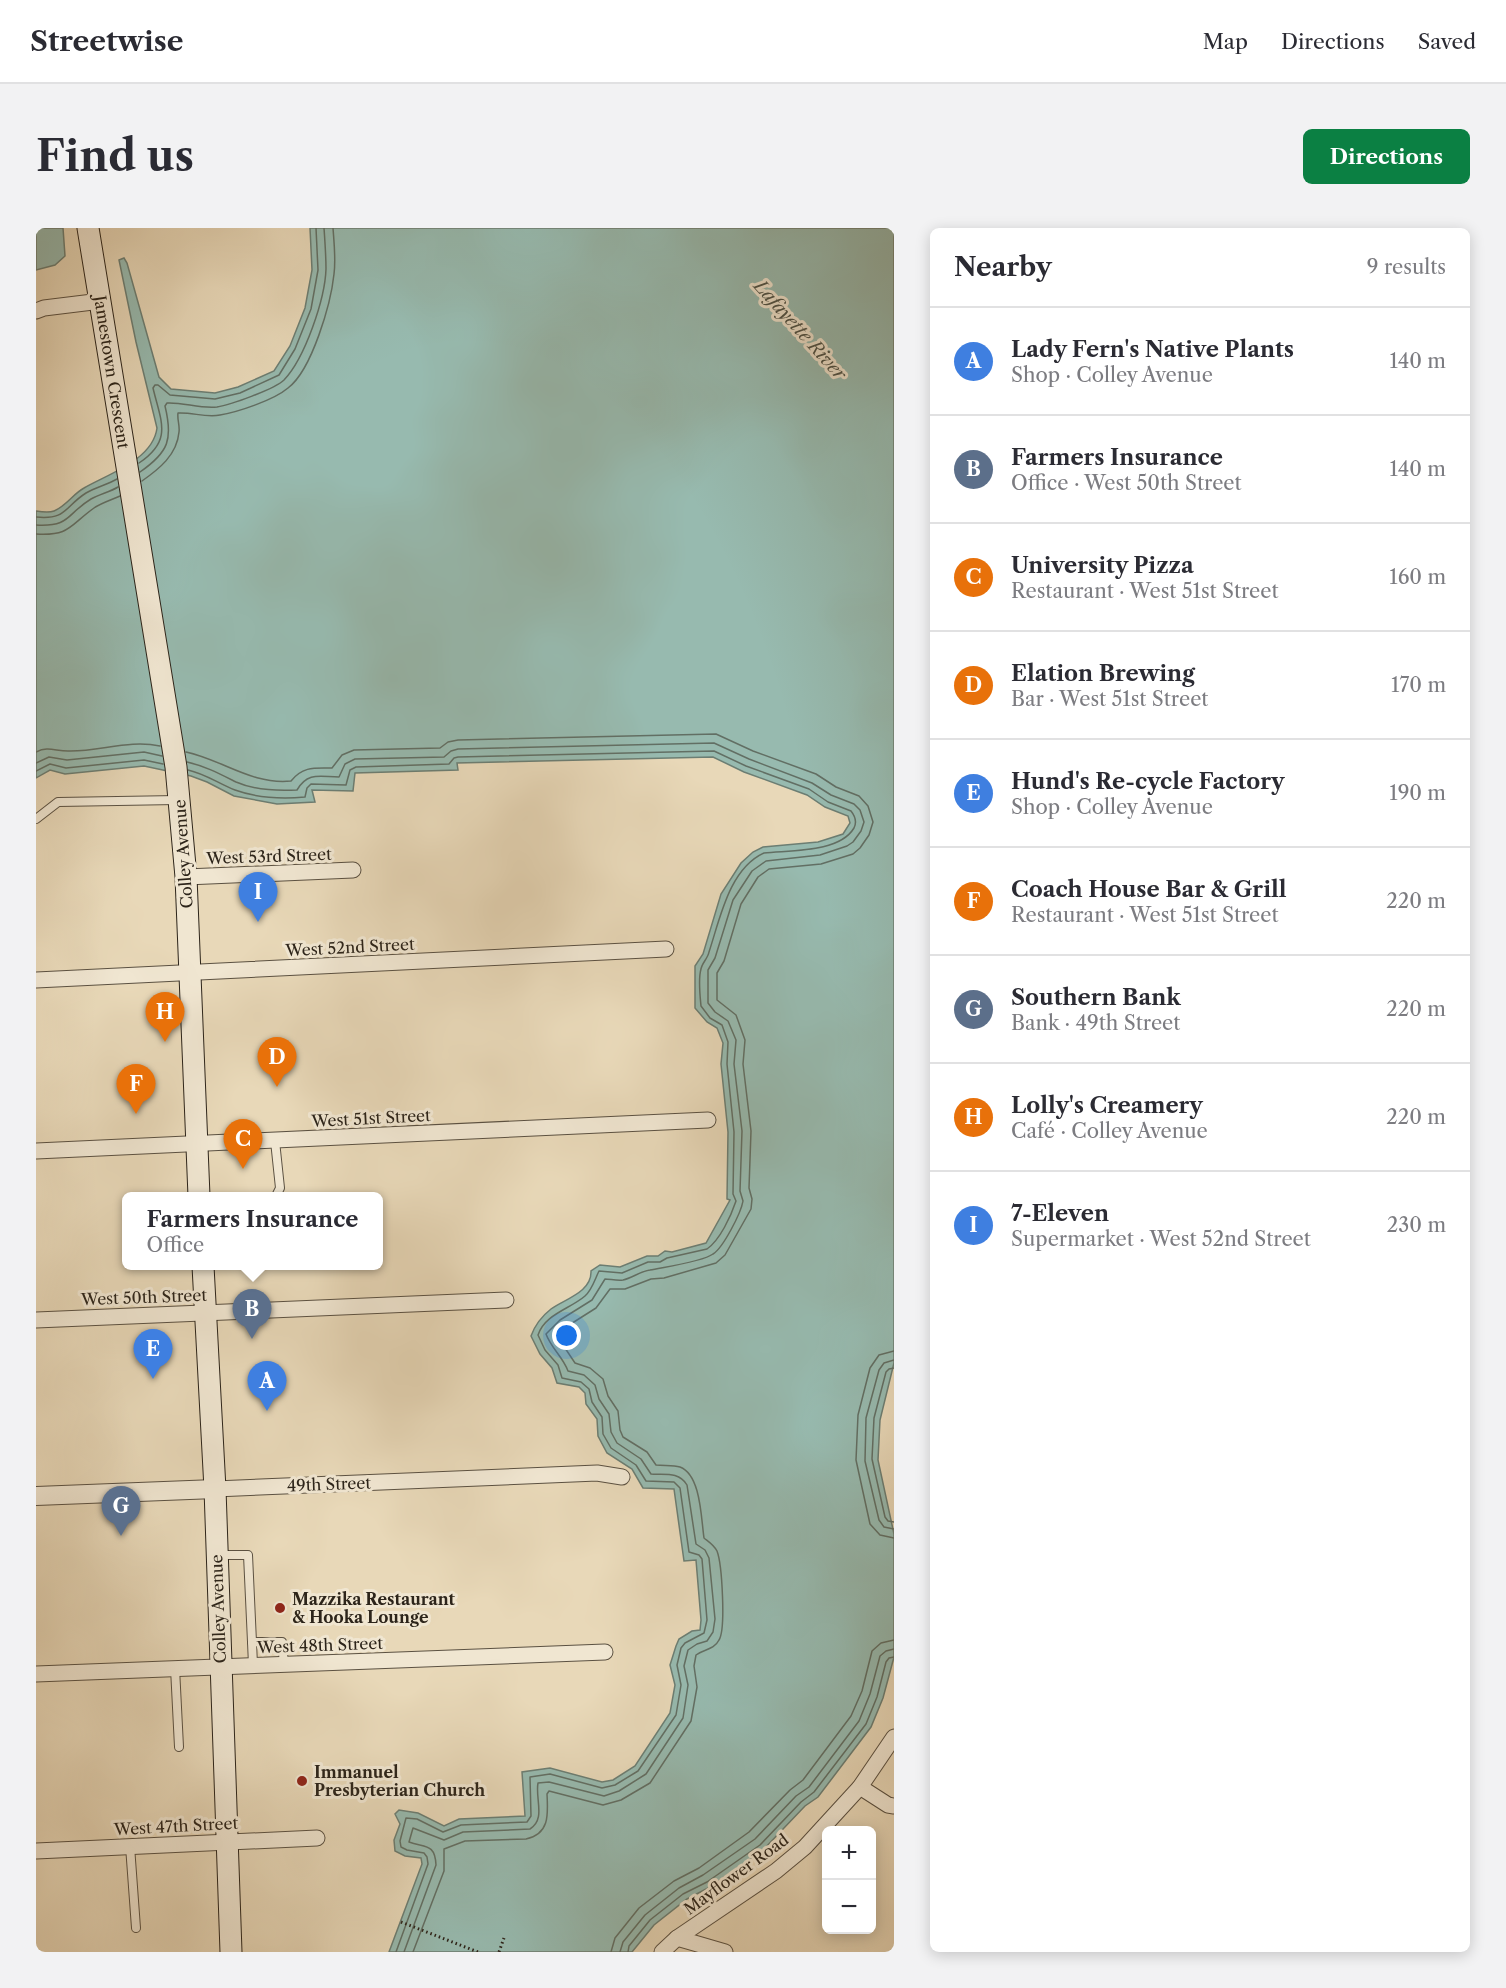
<!DOCTYPE html>
<meta charset="utf-8">
<style>
:root{--surface:#fff;--page:#f2f2f3;--text:#2b2b33;--muted:#7c7c81;--line:#e1e1e2;--accent:#0b8043}
body{margin:0;font-family:"Libre Caslon Text",serif;background:var(--page);color:var(--text)}
.controls{position:absolute;right:18px;bottom:18px;display:grid;overflow:hidden;border-radius:9px;box-shadow:0 3px 15px #0003}
.controls button{width:54px;height:54px;display:grid;place-items:center;padding:0;border:0;border-bottom:2px solid var(--line);background:var(--surface);color:var(--text);font:30px sans-serif}
.you{position:absolute;left:531px;top:1108px;width:21px;height:21px;margin:-15px;border:4px solid #fff;border-radius:50%;background:#1a73e8;box-shadow:0 0 0 9px #1a73e833}
.badge{display:grid;place-items:center;width:39px;height:39px;border-radius:50%;background:var(--accent);color:#fff;font-size:20px;font-weight:700}
.pin{position:absolute;translate:-50% -50px;filter:drop-shadow(0 2px 3px #0008)}
.pin::after{content:'';position:absolute;top:32px;width:21px;height:18px;background:inherit;clip-path:polygon(0 0,100% 0,50% 100%)}
.popup{position:absolute;left:86px;top:964px;width:261px;height:78px;box-sizing:border-box;display:grid;place-content:center;border-radius:9px;background:var(--surface);filter:drop-shadow(0 2px 4px #0005);font-size:20px;white-space:nowrap;color:var(--muted)}
.popup b{font-size:22px;color:var(--text)}
.popup::after{content:'';position:absolute;left:50%;top:100%;margin-left:-12px;border:12px solid transparent;border-top-color:var(--surface)}
.list{margin:0;padding:0;list-style:none}
h2{display:flex;justify-content:space-between;align-items:center;height:78px;margin:0;padding:0 24px;font-size:26px}
h2 small{font-size:20px;font-weight:400;color:var(--muted)}
.list li{display:grid;grid-template-columns:39px 1fr auto;gap:18px;align-items:center;box-sizing:border-box;height:108px;padding:0 24px;border-top:2px solid var(--line)}
.list b{display:block;font-size:22px;white-space:nowrap}
.list p{margin:0;font-size:20px;white-space:nowrap;color:var(--muted)}
.list em{font-size:20px;font-style:normal;color:var(--muted)}
.map{position:relative;flex:none;width:858px;height:1724px;overflow:hidden;border-radius:9px}
header{display:flex;align-items:center;gap:36px;box-sizing:border-box;height:84px;padding:0 30px;background:var(--surface);border-bottom:2px solid var(--line)}
header strong{font-size:28px}
nav{display:flex;gap:33px;margin-inline-start:auto;font-size:21px}
.intro{display:flex;align-items:center;justify-content:space-between;box-sizing:border-box;height:144px;padding:0 36px}
h1{margin:0;font-size:42px}
.button{padding:15px 27px;border-radius:9px;background:var(--accent);color:#fff;font-size:21px;font-weight:700}
main{display:flex;gap:36px;padding:0 36px}
aside{flex:1;background:var(--surface);border-radius:9px;box-shadow:0 3px 15px #0003}
.map>svg:first-child{display:block}
.water{fill:#97baaf;stroke:#6c7e73;stroke-width:1.5}
.lines{fill:none;stroke-linecap:round;stroke-linejoin:round}
.shore{stroke:#626f64;stroke-width:1.5}
.service-casing{stroke:#5b5142;stroke-width:10}
.minor-casing{stroke:#5b5142;stroke-width:17}
.tertiary-casing{stroke:#5b5142;stroke-width:20}
.secondary-casing{stroke:#2c241a;stroke-width:23}
.path{stroke:#2c241a;stroke-width:3;stroke-dasharray:1.5 3;stroke-linecap:butt}
.service{stroke:#f0e6d1;stroke-width:8}
.minor{stroke:#f0e6d1;stroke-width:15}
.tertiary{stroke:#f0e6d1;stroke-width:18}
.secondary{stroke:#f0e6d1;stroke-width:21}
.poi-dot{fill:#8f2418;stroke:#f0e6d1;stroke-width:2}
.labels{text-anchor:middle;dominant-baseline:central;stroke-width:6;stroke-linejoin:round;paint-order:stroke}
.street-label{font-size:16px;fill:#2c241a;stroke:#f0e6d1}
.poi-label{font-size:16px;font-weight:bold;fill:#2c241a;stroke:#f0e6d1;text-anchor:start}
.water-label{font-size:18px;font-style:italic;fill:#4c5147;stroke:#f0e6d1}
</style>
<header>
<strong>Streetwise</strong>
<nav><a>Map</a><a>Directions</a><a>Saved</a></nav>
</header>
<div class="intro"><h1>Find us</h1><a class="button">Directions</a></div>
<main>
<div class="map">
<svg width="858" height="1724" viewBox="0 0 858 1724">
<rect width="100%" height="100%" fill="#e8d8b8"/>
<filter id="stains"><feTurbulence type="fractalNoise" baseFrequency=".00333" numOctaves="4"/><feColorMatrix values="0 0 0 0 .2 0 0 0 0 .09 0 0 0 0 .02 0 0 0 .5 -.17"/></filter>
<radialGradient id="worn" r=".72"><stop offset=".6" stop-color="#630" stop-opacity="0"/><stop offset="1" stop-color="#630" stop-opacity=".3"/></radialGradient>
<g class="water">
<polygon points="0,0 27,0 29,28 19,37 0,42"/>
<path d="M274 0H858V1135L844 1192 842 1232 858 1306V1429L847 1470 835 1499 782 1569 769 1578 727 1622 674 1659 651 1671 618 1697 596 1724H353L386 1636 385 1630 369 1628 359 1623 358 1612 364 1596 359 1586 363 1582 382 1585 408 1598 423 1591 489 1588 486 1544 514 1540 566 1554 577 1552 599 1538 634 1485 639 1457 634 1437 640 1418 643 1411 656 1403 664 1402 665 1392 660 1332 648 1333 638 1261 607 1260 596 1241 571 1225 562 1208 561 1191 550 1176 549 1165 543 1159 521 1155 516 1140 504 1126 495 1108C499 1097 506 1088 515 1081 529 1071 556 1064 555 1043L564 1037 584 1039 611 1028H622L629 1023 636 1024 670 1015 694 972 691 971 692 904 685 836 687 815 681 800 671 794 659 780V738L667 726 685 666 705 635 717 624 727 619 782 614 807 606 814 595 812 588 789 579 771 567 708 544 677 529 421 535 422 542 319 545 317 563 276 562 279 574 241 576 198 568 171 554 155 548 108 538 29 546 14 542 0 550V283C6 284 13 285 18 283 30 278 37 266 48 260 72 246 117 232 121 200L100 114 83 32 88 30 91 35 123 149 135 161 179 165 202 159 238 143 254 118 269 80 276 42Z"/>
</g>
<g class="lines">
<g class="shore">
<path d="M103 235C137 212 125 194 117 160L119 157H122L134 167 179 171 204 165 243 147 259 121 275 81 282 42 280 0"/>
<path d="M104 244C133 224 137 211 129 178L131 175C147 174 164 181 181 179 194 177 239 161 248 152 269 130 289 71 290 41 290 28 289 14 288 0"/>
<path d="M106 253C123 241 141 227 143 204 144 198 141 191 142 185 156 184 170 190 184 187 202 184 238 172 252 160 276 142 295 75 298 46 300 31 298 15 297 0"/>
<path d="M0 289C31 292 28 279 50 265 60 259 71 257 81 251"/>
<path d="M0 297C35 299 30 286 55 271 64 266 74 264 82 259"/>
<path d="M0 306C34 308 33 298 58 280 65 275 75 272 84 268"/>
<path d="M0 524C12 518 19 523 32 523 63 524 93 511 124 518"/>
<path d="M150 524C187 532 216 557 255 553 267 538 279 540 296 540L306 527 318 522 404 520 412 514 422 512 680 506 717 523 780 546 800 559 823 568 832 578 837 594 833 607 824 620 817 626 785 636 733 641 722 649 705 676 688 733 681 745V772L700 787 709 812 707 836 715 903 713 960 716 971 715 981 689 1027 680 1035 628 1050 615 1051 589 1061H574L560 1080 530 1099 521 1108 539 1135 554 1140 567 1151 572 1168 582 1183 584 1202 587 1209 611 1224 620 1237C628 1238 637 1237 644 1239 665 1247 665 1290 668 1310 673 1314 678 1317 681 1323 686 1336 690 1401 683 1412 678 1422 668 1421 660 1427L658 1438 661 1459 655 1493 614 1555 585 1572 567 1577 513 1563 511 1566C512 1586 514 1606 490 1611L429 1613 408 1621V1643L377 1724"/>
<path d="M151 534C169 538 184 546 200 554 218 562 242 563 261 562 272 543 285 549 303 549L309 536 319 531 408 529 415 523 422 521 678 515 713 531 776 555 795 567 818 576 824 582 828 594 825 603 817 614 811 618 784 627 730 633 716 643 697 672 679 730 672 742V775L679 784 692 793 700 812 698 836 706 903 704 963 707 973C705 985 687 1020 677 1026 666 1034 628 1039 614 1042 605 1043 596 1050 587 1052 581 1053 574 1051 569 1051L556 1072 524 1092 510 1106C515 1120 527 1129 532 1143L548 1147 559 1157 563 1171 573 1186 575 1204 581 1215 605 1231 615 1246C628 1247 643 1243 651 1257L660 1316 669 1322 673 1330 679 1391 677 1404 671 1413 661 1416 652 1422 648 1438 652 1457 647 1490 610 1546 583 1563 568 1568 513 1554 502 1555C499 1571 510 1591 494 1601L427 1604 408 1612 377 1600 373 1614C389 1620 399 1615 400 1637L368 1724"/>
<polyline points="0,535 13,529 31,532 108,524 126,528"/>
<path d="M152 542C170 546 183 556 199 562 221 570 246 571 269 569L271 560 275 556 310 557 314 542 320 539 413 536 418 530 422 529 678 523 710 538 773 561 792 574 815 583C819 588 821 594 818 600 803 625 754 622 728 625 693 641 684 691 673 724 672 730 666 735 665 741 662 751 664 767 665 778L674 790 686 797 692 814 691 836 698 904 697 966 700 973C695 988 684 1012 671 1021L631 1030 624 1034H612L586 1045 563 1043C559 1051 556 1062 549 1068 534 1081 509 1086 502 1107L509 1122 522 1137 526 1150 545 1154 553 1161 556 1174 566 1189 567 1206 575 1220 600 1237 610 1253 638 1254 644 1260 653 1324 663 1327 666 1331 671 1392 668 1405 649 1415 645 1420 641 1437 645 1457 640 1487 602 1543 579 1557 566 1560 514 1546 494 1549 495 1588 491 1594 425 1597 407 1604 381 1591 370 1590 364 1613 365 1619 371 1622 388 1625 391 1629 392 1636 360 1724"/>
<polyline points="0,543 14,536 30,540 108,532 127,536"/>
<polyline points="858,1123 843,1127 834,1140 822,1187 820,1232 834,1296 844,1307 858,1310"/>
<polyline points="858,1132 848,1135 843,1142 830,1190 829,1233 843,1292 848,1299 858,1301"/>
<polyline points="858,1140 853,1141 850,1144 838,1190 836,1231 849,1289 852,1293 858,1294"/>
<polyline points="575,1724 579,1710 603,1680 638,1653 663,1640 713,1604 754,1562 767,1552 815,1488 826,1463 836,1423 845,1415 858,1412"/>
<polyline points="584,1724 587,1714 609,1687 643,1660 667,1647 719,1611 760,1568 773,1559 823,1493 834,1466 844,1428 850,1423 858,1421"/>
<polyline points="592,1724 593,1718 614,1692 647,1666 671,1654 724,1617 765,1574 778,1564 830,1496 841,1469 850,1434 853,1430 858,1429"/>
</g>
<defs>
<g id="service">
<polyline points="0,591 22,574 141,572"/>
<polyline points="239,913 244,960 240,968"/>
<polyline points="184,1327 212,1327 216,1414"/>
<polyline points="217,1437 216,1414 246,1414 248,1436"/>
<polyline points="139,1440 143,1519"/>
<polyline points="94,1618 100,1700"/>
</g>
<g id="minor">
<polyline points="0,83 8,80 65,73"/>
<polyline points="150,649 317,642"/>
<polyline points="0,752 630,721"/>
<polyline points="0,923 672,892"/>
<polyline points="0,1092 470,1072"/>
<polyline points="179,1261 561,1245 586,1249"/>
<polyline points="0,1446 569,1424"/>
<polyline points="824,1559 852,1577 858,1578"/>
<polyline points="0,1623 281,1610"/>
<polyline points="641,1710 689,1724"/>
<polyline points="626,1724 641,1710 740,1643 769,1619 824,1559 858,1509"/>
</g>
<polyline id="tertiary" points="0,1268 179,1261"/>
<g id="secondary">
<polyline points="52,0 140,539 150,649 163,968"/>
<polyline points="167,1038 179,1261 195,1724"/>
</g>
</defs>
<use href="#service" class="service-casing"/>
<use href="#minor" class="minor-casing"/>
<use href="#tertiary" class="tertiary-casing"/>
<use href="#secondary" class="secondary-casing"/>
<g class="path">
<polyline points="365,1694 442,1724"/>
<polyline points="463,1724 468,1710"/>
</g>
<use href="#service" class="service"/>
<use href="#minor" class="minor"/>
<use href="#tertiary" class="tertiary"/>
<use href="#secondary" class="secondary"/>
</g>
<g class="poi-dot">
<circle cx="244" cy="1380" r="6"/>
<circle cx="266" cy="1553" r="6"/>
</g>
<g class="labels">
<g class="street-label">
<text transform="translate(76 144) rotate(81)">Jamestown Crescent</text>
<text transform="translate(147 626) rotate(-94)">Colley Avenue</text>
<text transform="translate(233 628) rotate(-2)">West 53rd Street</text>
<text transform="translate(314 719) rotate(-3)">West 52nd Street</text>
<text transform="translate(335 890) rotate(-3)">West 51st Street</text>
<text transform="translate(108 1069) rotate(-2)">West 50th Street</text>
<text transform="translate(293 1256) rotate(-2)">49th Street</text>
<text transform="translate(182 1381) rotate(-92)">Colley Avenue</text>
<text transform="translate(284 1417) rotate(-2)">West 48th Street</text>
<text transform="translate(140 1598) rotate(-3)">West 47th Street</text>
<text transform="translate(700 1646) rotate(-36)">Mayflower Road</text>
</g>
<g class="poi-label">
<text x="256" y="1371">Mazzika Restaurant<tspan x="256" dy="18">&amp; Hooka Lounge</tspan></text>
<text x="278" y="1544">Immanuel<tspan x="278" dy="18">Presbyterian Church</tspan></text>
</g>
<g class="water-label">
<text transform="translate(764 102) rotate(48)">Lafayette River</text>
</g>
</g>
<rect width="100%" height="100%" filter="url(#stains)"/>
<rect width="100%" height="100%" fill="url(#worn)"/>
</svg>
<div class="controls">
<button>+</button>
<button>−</button>
</div>
<div class="you"></div>
<div class="pin badge" style="left:231px;top:1183px;background:#3f7fe0">A</div>
<div class="pin badge" style="left:216px;top:1111px;background:#5c6f8a">B</div>
<div class="popup"><b>Farmers Insurance</b>Office</div>
<div class="pin badge" style="left:207px;top:941px;background:#e8710a">C</div>
<div class="pin badge" style="left:241px;top:859px;background:#e8710a">D</div>
<div class="pin badge" style="left:117px;top:1151px;background:#3f7fe0">E</div>
<div class="pin badge" style="left:100px;top:886px;background:#e8710a">F</div>
<div class="pin badge" style="left:85px;top:1308px;background:#5c6f8a">G</div>
<div class="pin badge" style="left:129px;top:814px;background:#e8710a">H</div>
<div class="pin badge" style="left:222px;top:694px;background:#3f7fe0">I</div>
</div>
<aside>
<h2>Nearby<small>9 results</small></h2>
<ul class="list">
<li><span class="badge" style="background:#3f7fe0">A</span><div><b>Lady Fern's Native Plants</b><p>Shop · Colley Avenue</p></div><em>140 m</em></li>
<li><span class="badge" style="background:#5c6f8a">B</span><div><b>Farmers Insurance</b><p>Office · West 50th Street</p></div><em>140 m</em></li>
<li><span class="badge" style="background:#e8710a">C</span><div><b>University Pizza</b><p>Restaurant · West 51st Street</p></div><em>160 m</em></li>
<li><span class="badge" style="background:#e8710a">D</span><div><b>Elation Brewing</b><p>Bar · West 51st Street</p></div><em>170 m</em></li>
<li><span class="badge" style="background:#3f7fe0">E</span><div><b>Hund's Re-cycle Factory</b><p>Shop · Colley Avenue</p></div><em>190 m</em></li>
<li><span class="badge" style="background:#e8710a">F</span><div><b>Coach House Bar &amp; Grill</b><p>Restaurant · West 51st Street</p></div><em>220 m</em></li>
<li><span class="badge" style="background:#5c6f8a">G</span><div><b>Southern Bank</b><p>Bank · 49th Street</p></div><em>220 m</em></li>
<li><span class="badge" style="background:#e8710a">H</span><div><b>Lolly's Creamery</b><p>Café · Colley Avenue</p></div><em>220 m</em></li>
<li><span class="badge" style="background:#3f7fe0">I</span><div><b>7-Eleven</b><p>Supermarket · West 52nd Street</p></div><em>230 m</em></li>
</ul>
</aside>
</main>
